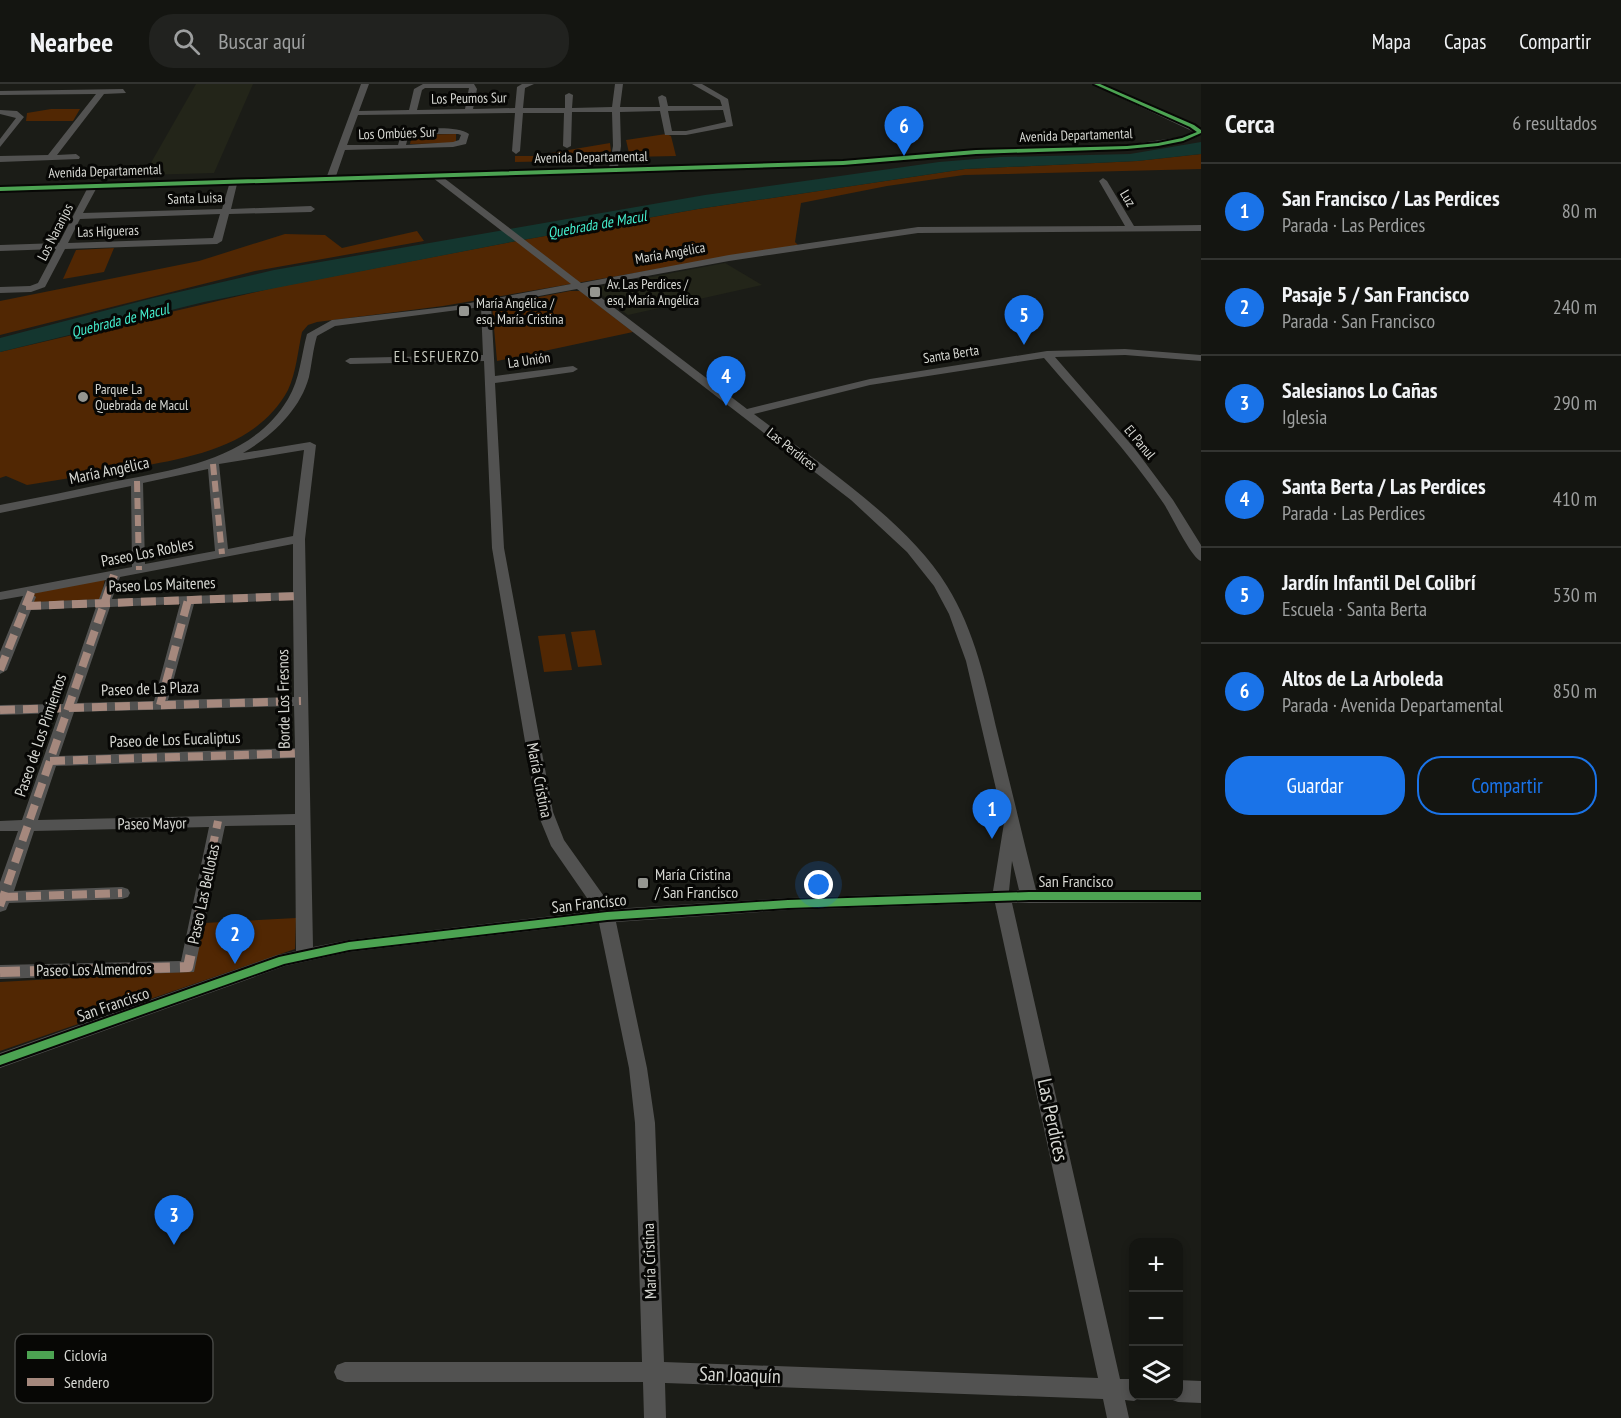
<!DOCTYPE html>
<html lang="es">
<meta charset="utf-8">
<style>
:root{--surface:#141511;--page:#21221f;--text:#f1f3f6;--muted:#9d9f9f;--line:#333431;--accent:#1a73e8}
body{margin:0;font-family:"PT Sans Narrow",sans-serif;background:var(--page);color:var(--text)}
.controls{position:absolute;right:18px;bottom:18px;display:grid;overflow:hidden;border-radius:12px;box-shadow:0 3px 9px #0003}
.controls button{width:54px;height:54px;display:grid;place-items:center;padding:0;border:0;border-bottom:2px solid var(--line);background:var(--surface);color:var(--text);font:30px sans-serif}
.you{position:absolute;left:819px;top:801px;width:21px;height:21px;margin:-15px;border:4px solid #fff;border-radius:50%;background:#1a73e8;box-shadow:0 0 0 9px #1a73e833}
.badge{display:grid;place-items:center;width:39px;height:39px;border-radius:50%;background:var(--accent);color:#fff;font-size:20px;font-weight:700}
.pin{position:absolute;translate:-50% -50px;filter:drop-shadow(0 2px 3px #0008)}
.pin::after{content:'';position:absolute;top:32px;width:21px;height:18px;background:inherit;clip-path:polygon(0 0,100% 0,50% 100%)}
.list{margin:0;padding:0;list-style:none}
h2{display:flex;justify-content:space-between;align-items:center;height:78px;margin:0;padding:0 24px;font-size:26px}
h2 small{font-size:20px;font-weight:400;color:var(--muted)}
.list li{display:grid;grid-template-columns:39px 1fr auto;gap:18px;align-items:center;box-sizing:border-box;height:96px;padding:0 24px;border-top:2px solid var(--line)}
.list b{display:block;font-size:22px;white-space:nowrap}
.list p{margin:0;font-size:20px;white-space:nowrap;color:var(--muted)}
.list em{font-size:20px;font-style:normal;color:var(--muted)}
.actions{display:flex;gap:12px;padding:18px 24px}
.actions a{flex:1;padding:14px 0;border:2px solid var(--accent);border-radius:24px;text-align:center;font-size:21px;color:var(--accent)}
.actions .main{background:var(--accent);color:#fff}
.icon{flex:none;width:33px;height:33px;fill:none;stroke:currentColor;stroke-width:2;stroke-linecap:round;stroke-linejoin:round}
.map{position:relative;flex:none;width:1201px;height:1334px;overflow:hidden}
header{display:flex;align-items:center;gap:36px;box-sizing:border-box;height:84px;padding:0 30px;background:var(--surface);border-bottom:2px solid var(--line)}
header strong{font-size:28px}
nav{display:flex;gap:33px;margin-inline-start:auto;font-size:21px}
.search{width:420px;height:54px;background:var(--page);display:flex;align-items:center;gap:15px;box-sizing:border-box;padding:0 21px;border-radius:24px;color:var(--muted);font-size:22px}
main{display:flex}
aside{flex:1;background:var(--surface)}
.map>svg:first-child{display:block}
.built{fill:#232519}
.green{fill:#512703}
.water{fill:#14362f}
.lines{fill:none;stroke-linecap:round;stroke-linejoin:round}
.minor{fill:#525251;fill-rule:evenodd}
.quiet-far2{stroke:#a5887d;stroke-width:6;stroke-dasharray:11 6;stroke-linecap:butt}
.quiet-far1{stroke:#a5887d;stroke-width:8;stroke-dasharray:15 8;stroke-linecap:butt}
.quiet{stroke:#a5887d;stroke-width:10;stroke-dasharray:20 10;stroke-linecap:butt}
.cycleway-casing{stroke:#070705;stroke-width:4}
.cycleway{fill:#4ca352;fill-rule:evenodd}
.poi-dot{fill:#959691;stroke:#070705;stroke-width:2}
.labels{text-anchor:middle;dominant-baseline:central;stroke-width:6;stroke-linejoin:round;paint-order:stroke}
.far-street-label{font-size:14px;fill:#d7d8d3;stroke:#070705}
.far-poi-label{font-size:14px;fill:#d7d8d3;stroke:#070705;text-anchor:start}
.far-water-label{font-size:15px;font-style:italic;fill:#45eece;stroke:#070705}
.far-neighbourhood-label{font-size:15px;letter-spacing:1.5px;fill:#c8cbc0;stroke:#070705}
.street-label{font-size:16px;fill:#d7d8d3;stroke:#070705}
.poi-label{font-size:16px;fill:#d7d8d3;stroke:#070705;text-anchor:start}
.near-street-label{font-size:20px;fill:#d7d8d3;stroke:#070705}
.key{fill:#070705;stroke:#454643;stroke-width:1.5}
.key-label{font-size:16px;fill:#d7d8d3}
</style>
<header>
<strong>Nearbee</strong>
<div class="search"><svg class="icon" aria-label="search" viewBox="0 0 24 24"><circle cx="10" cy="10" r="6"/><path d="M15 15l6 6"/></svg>Buscar aquí</div>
<nav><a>Mapa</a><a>Capas</a><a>Compartir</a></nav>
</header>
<main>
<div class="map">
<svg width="1201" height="1334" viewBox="0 0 1201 1334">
<rect width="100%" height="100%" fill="#1b1c17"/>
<g class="built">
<polygon points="196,0 253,0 214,89 144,91"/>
<polygon points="725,179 762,201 628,231 593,204"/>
</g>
<g class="green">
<polygon points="51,25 80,25 73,37 26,37 27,29"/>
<polygon points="456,50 456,59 410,60 412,51"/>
<polygon points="666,50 671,52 676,72 630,73 626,56"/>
<polygon points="610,59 612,76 515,78 515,72 533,72"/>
<path d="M1201 70V85L964 91 887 102 801 119 795 158 798 161 443 222 317 238 308 241 302 248C298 266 296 289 288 306 256 365 186 374 126 385 93 390 60 396 27 401L6 392 0 394V268L277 203 511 158 698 125 965 85 1137 77Z"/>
<polygon points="417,147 424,157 255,187 0,251 0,217 199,177 285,150 325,151 342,164"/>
<polygon points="114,164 104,188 63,195 76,166"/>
<polygon points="570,207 580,207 633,248 497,277 492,222"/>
<polygon points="105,495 100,517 30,520 35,509"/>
<polygon points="595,546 602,581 578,583 571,548"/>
<polygon points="565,550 572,586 544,588 538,552"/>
<polygon points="296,834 295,865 0,967 0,898 193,887 204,839"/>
</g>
<polygon class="water" points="1201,58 1201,70 1137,77 965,85 698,125 511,158 204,218 0,268 0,254 153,214 274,186 705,111 939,78 1000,73 1130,70"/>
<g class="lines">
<g class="minor">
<path d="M361 0H369L359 27 409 26 414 5 423 0H474L477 5 473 25 515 24 517 3 522 0H534L525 4 523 24H565V11L569 9 573 11 572 24 612 23 615 0H623L620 23H660L658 13 662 11 666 13 668 22H722L720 16 692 0H702L728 15 733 42 686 51H665L660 27 620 28 621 62 618 83 843 76 976 65 1127 61 1181 53 1194 48 1092 0H1102L1201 45V51L1183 58 1127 66 976 71 843 82 444 94 581 199 729 171 918 143 1125 142 1099 97 1103 94 1107 97 1134 142 1201 141V147L918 149 729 177 587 203 747 325 870 295 1047 267 1125 265 1201 271V277L1125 271 1055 273 1135 365 1173 416 1201 461V477C1192 475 1171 431 1164 420 1129 368 1085 322 1044 274L870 301 754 330C815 377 907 436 947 502 975 547 986 600 998 651 1011 703 1023 754 1036 806H1201V818L1012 819 1120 1295H1134V1312H1143L1134 1317 1125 1316 1129 1334H1107L1103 1315 665 1299 666 1334H644L643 1298H345L337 1295 334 1288 337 1281 345 1278H642L635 1039 629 984 599 839 349 868 285 882 0 984V969L277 871 296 867 295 741 225 742 194 888 0 895V881L181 877 209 743 34 747 14 807 122 803 128 805 130 809 128 813 122 815 9 819 6 826 0 828V798L18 747H0V737L22 736 59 629 0 631V621L63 620 96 523 31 526 7 586 0 590V568L23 512 0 516V508L132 483 131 402 0 429V421C37 414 75 406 112 398 175 385 251 377 288 315 300 295 301 272 307 250L332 236 454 222 571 200 433 94 237 100 231 125 311 122 315 125 311 128 229 130 222 157 217 160 65 165 45 203 31 208 0 209V203L30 202 38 199 56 165 0 167V161L59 159 87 105 0 108V102L327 92ZM425 4H469L465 25 417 26 422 6ZM723 26 726 38 686 47H672L668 27ZM572 28H612L613 62 609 84 336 92 345 66 453 63 466 60 469 50C456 41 416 44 401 50L398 61H347L358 31 515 29 512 67 516 70 520 67 523 29H564L563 62 567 64 571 62ZM414 50H458L461 51 459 56 453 58 406 61 408 53ZM229 101 222 125 83 129 96 105ZM220 130 213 154 68 159 80 135ZM577 205 851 416 907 468 934 502 949 530 966 577 1004 739 993 807 788 814 613 825 564 756 553 728 504 464 495 299 573 288 578 285 573 282 495 292 491 221ZM481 223 483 271 350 274 345 277 350 280 484 277 492 464 537 728 551 762 596 827 349 856 313 863 305 455 316 361 310 358 243 369C272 352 300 326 309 293 312 279 313 265 317 252L335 242ZM304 366 293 452 228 465 219 380ZM208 385 215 467 145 480 143 399ZM293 460V508L112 515 120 493ZM106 496 99 515 34 518 36 513 32 510ZM293 516 294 613 168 616 194 520ZM180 520 154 617 77 619 110 523ZM294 622 295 664 59 672 74 628ZM295 674V730L38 736 56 682ZM1012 777 1019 806 1009 807ZM995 819 1098 1294 664 1278 655 1039 647 984 616 838 788 826Z"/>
<polygon points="123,5 126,9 104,10 57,71 76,70 80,73 79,75 0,78 0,72 48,71 96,10 0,11 0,7"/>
<polygon points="0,26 17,27 24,33 0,63 0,55 16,34 0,30"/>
<polygon points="1178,1296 1201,1297 1201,1319 1178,1318 1170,1315 1169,1312 1178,1312"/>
</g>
<g class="quiet-far2">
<polyline points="213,380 222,470"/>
<polyline points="137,397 139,486"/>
</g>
<g class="quiet-far1">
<polyline points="26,522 300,512"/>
<polyline points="0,586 32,506"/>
<polyline points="160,621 188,516"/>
<polyline points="0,626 301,617"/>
<polyline points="50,677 302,669"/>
<polyline points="3,813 122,809"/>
<polyline points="0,822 114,491"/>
<polyline points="193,857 218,737"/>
</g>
<polyline class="quiet" points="0,888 188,883 194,855"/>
<defs>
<g id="cycleway">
<polygon points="1094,0 1100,0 1194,41 1201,46 1201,49 1183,57 1158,62 1127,65 976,70 843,81 0,107 0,103 843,77 976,66 1127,62 1158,59 1182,54 1197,48 1190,43"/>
<polygon points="1029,808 1201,808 1201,816 1029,816 788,824 607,836 349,866 284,880 0,981 0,972 279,873 349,858 607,828 788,816"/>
</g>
</defs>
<use href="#cycleway" class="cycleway-casing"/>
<use href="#cycleway" class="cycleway"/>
</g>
<g class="poi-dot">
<rect x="589" y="202" width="12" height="12" rx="3"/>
<rect x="458" y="221" width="12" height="12" rx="3"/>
<circle cx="83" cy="313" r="6"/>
<rect x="637" y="793" width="12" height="12" rx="3"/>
</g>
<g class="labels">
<g class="far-street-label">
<text transform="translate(469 14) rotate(-1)">Los Peumos Sur</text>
<text transform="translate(397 49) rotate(-2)">Los Ombúes Sur</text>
<text transform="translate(1076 51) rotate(-2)">Avenida Departamental</text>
<text transform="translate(591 73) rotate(-1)">Avenida Departamental</text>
<text transform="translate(105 87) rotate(-2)">Avenida Departamental</text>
<text transform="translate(195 114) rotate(-2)">Santa Luisa</text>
<text transform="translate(1128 114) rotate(59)">Luz</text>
<text transform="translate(108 147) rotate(-2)">Las Higueras</text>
<text transform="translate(55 148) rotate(-63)">Los Naranjos</text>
<text transform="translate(670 169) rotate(-10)">María Angélica</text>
<text transform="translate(951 270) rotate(-9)">Santa Berta</text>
<text transform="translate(529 276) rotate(-8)">La Unión</text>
<text transform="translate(1140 358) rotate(50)">El Panul</text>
<text transform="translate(792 365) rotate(38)">Las Perdices</text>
</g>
<g class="far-poi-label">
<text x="607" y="200">Av. Las Perdices /<tspan x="607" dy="16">esq. María Angélica</tspan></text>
<text x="476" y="219">María Angélica /<tspan x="476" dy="16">esq. María Cristina</tspan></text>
<text x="95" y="305">Parque La<tspan x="95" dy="16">Quebrada de Macul</tspan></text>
</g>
<g class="far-water-label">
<text transform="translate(597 140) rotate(-10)">Quebrada de Macul</text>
<text transform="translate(120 236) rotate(-14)">Quebrada de Macul</text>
</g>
<g class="far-neighbourhood-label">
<text x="437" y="272">EL ESFUERZO</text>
</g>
<g class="street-label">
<text transform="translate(109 386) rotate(-12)">María Angélica</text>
<text transform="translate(147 468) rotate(-11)">Paseo Los Robles</text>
<text transform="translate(162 500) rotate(-2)">Paseo Los Maitenes</text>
<text transform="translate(150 604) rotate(-2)">Paseo de La Plaza</text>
<text transform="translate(283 615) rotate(-91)">Borde Los Fresnos</text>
<text transform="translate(40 651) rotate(-71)">Paseo de Los Pimientos</text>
<text transform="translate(175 655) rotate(-2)">Paseo de Los Eucaliptus</text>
<text transform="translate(540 696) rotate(79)">María Cristina</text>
<text transform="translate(152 739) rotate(-1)">Paseo Mayor</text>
<text x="1076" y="797">San Francisco</text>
<text transform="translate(203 810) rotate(-78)">Paseo Las Bellotas</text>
<text transform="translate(589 819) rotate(-6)">San Francisco</text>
<text transform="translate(94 885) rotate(-1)">Paseo Los Almendros</text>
<text transform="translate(113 920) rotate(-19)">San Francisco</text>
<text transform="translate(649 1177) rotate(-92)">María Cristina</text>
</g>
<g class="poi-label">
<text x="655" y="790">María Cristina<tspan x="655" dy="18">/ San Francisco</tspan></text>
</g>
<g class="near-street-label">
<text transform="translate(1053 1036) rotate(78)">Las Perdices</text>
<text transform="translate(740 1291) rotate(2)">San Joaquín</text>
</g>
</g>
<rect x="15" y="1250" width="198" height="69" rx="9" class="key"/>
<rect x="27" y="1267" width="27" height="8" fill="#4ca352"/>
<rect x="27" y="1294" width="27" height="8" fill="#a5887d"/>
<g class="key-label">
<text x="64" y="1277">Ciclovía</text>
<text x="64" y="1304">Sendero</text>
</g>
</svg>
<div class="controls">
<button>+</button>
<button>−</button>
<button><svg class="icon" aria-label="layers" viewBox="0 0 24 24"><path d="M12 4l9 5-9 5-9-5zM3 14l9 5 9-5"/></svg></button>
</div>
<div class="you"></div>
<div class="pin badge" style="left:992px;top:755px">1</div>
<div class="pin badge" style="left:235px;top:880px">2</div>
<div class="pin badge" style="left:174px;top:1161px">3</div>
<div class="pin badge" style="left:726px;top:322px">4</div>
<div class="pin badge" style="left:1024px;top:261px">5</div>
<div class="pin badge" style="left:904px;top:72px">6</div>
</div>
<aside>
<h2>Cerca<small>6 resultados</small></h2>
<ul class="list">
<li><span class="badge">1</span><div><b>San Francisco / Las Perdices</b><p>Parada · Las Perdices</p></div><em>80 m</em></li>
<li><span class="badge">2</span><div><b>Pasaje 5 / San Francisco</b><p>Parada · San Francisco</p></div><em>240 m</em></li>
<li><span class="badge">3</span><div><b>Salesianos Lo Cañas</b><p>Iglesia</p></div><em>290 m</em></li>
<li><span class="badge">4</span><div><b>Santa Berta / Las Perdices</b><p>Parada · Las Perdices</p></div><em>410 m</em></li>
<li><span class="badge">5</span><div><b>Jardín Infantil Del Colibrí</b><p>Escuela · Santa Berta</p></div><em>530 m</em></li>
<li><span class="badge">6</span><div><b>Altos de La Arboleda</b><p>Parada · Avenida Departamental</p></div><em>850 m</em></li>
</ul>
<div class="actions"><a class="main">Guardar</a><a>Compartir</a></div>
</aside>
</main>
